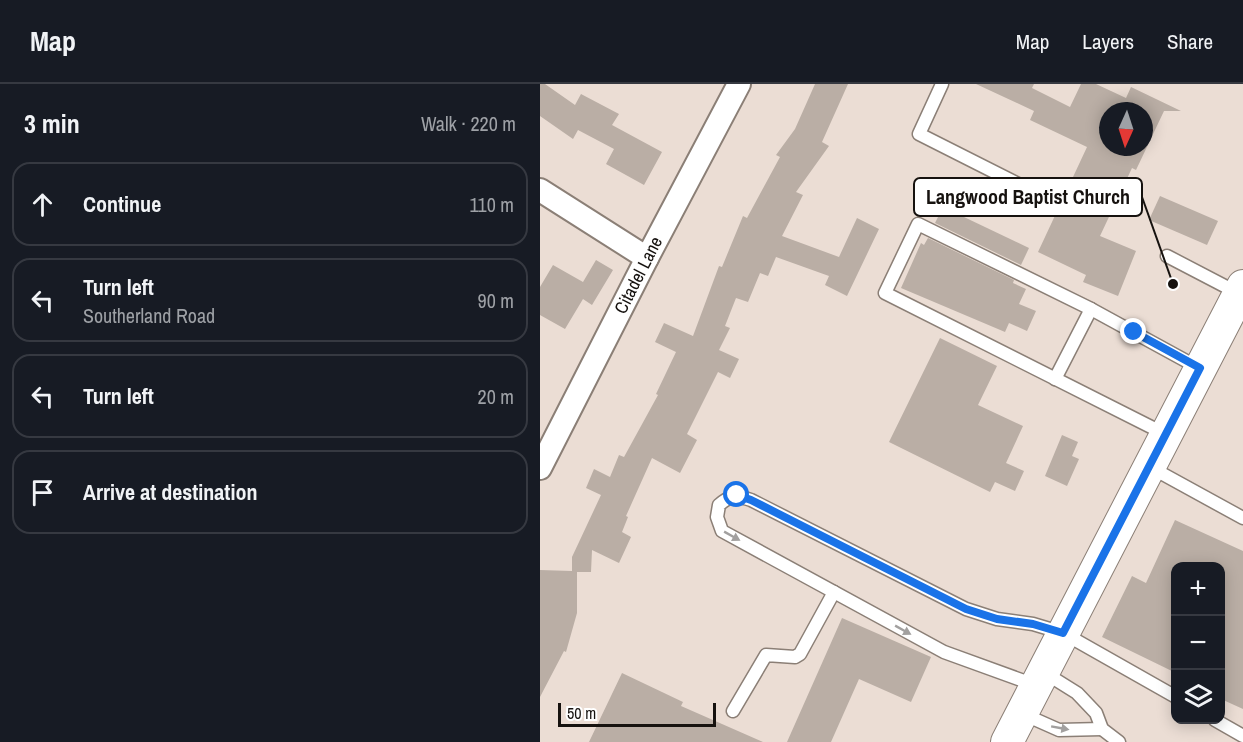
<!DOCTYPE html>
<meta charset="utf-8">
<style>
:root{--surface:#171b24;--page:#20242c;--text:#f1f3f6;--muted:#9ea1a6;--line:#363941}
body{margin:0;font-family:"Archivo Narrow",sans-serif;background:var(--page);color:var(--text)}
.controls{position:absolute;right:18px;bottom:18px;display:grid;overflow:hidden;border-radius:12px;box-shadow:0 3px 15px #0003}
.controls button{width:54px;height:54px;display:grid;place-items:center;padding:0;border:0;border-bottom:2px solid var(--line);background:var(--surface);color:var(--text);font:30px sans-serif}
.compass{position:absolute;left:559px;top:18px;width:54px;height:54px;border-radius:50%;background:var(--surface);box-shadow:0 3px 15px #0003;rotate:183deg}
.scale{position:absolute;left:18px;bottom:15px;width:158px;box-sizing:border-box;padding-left:6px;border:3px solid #16120f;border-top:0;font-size:16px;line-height:21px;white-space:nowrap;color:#16120f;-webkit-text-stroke:4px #fff;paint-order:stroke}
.stop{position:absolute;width:18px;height:18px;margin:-14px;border:4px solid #1a73e8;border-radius:50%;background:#fff}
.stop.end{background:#1a73e8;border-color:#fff;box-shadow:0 2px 6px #0008}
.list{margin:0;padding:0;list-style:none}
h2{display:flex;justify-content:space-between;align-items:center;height:78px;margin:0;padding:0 24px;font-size:26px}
h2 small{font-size:20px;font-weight:400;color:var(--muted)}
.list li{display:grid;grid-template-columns:39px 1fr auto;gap:18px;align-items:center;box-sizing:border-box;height:84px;margin:0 12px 12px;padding:0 12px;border:2px solid var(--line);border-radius:18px}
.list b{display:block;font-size:22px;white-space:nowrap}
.list p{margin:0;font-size:20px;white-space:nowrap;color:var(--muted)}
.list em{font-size:20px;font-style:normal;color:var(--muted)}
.icon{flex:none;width:33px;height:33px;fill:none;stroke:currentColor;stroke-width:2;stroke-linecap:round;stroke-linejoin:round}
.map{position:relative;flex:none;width:703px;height:658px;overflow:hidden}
header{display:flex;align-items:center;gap:36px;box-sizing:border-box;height:84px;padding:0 30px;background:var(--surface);border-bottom:2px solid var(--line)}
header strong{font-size:28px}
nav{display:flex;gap:33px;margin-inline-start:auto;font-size:21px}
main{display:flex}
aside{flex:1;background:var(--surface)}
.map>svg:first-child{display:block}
.building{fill:#baaea5;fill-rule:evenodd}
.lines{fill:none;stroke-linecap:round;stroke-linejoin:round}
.lane-casing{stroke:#8b7f76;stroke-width:15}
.street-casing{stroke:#8b7f76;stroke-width:26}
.secondary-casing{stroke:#8b7f76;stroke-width:34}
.lane{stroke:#fff;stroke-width:12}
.street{stroke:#fff;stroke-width:22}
.secondary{stroke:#fff;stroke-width:32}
.oneway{fill:#a2a09f}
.route{stroke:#1a73e8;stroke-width:8}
.labels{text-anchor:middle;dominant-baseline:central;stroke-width:5;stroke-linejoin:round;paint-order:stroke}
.street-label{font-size:18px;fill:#16120f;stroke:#fff}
.leader{fill:none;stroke:#16120f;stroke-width:2}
.callout-dot{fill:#16120f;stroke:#fff;stroke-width:2}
.callout{fill:#fff;stroke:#16120f;stroke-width:2}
.callout-label{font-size:20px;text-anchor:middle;font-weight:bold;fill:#16120f}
</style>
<header>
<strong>Map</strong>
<nav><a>Map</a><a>Layers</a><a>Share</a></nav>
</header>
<main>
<aside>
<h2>3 min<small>Walk · 220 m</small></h2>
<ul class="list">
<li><svg class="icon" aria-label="ahead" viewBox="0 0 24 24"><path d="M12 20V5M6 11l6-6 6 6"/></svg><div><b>Continue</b></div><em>110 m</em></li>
<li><svg class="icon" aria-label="left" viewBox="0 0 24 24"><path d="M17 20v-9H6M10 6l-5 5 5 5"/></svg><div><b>Turn left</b><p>Southerland Road</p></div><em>90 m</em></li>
<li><svg class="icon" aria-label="left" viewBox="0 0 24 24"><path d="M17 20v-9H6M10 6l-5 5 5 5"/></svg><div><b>Turn left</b></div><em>20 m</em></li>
<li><svg class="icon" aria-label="arrive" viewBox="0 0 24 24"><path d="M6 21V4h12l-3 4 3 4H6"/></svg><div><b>Arrive at destination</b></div></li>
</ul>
</aside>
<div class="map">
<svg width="703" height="658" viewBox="0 0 703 658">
<rect width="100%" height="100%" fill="#ebddd4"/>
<g class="building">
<polygon points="0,0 5,0 35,21 41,10 79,30 72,41 122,68 104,101 66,80 74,65 38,46 33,55 0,32"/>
<polygon points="275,0 308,0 282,58 289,62 256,108 263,111 242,152 299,173 317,134 339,145 307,212 285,201 289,192 236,173 228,192 220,189 208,218 196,214 185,242 190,244 179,266 199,275 190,294 178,288 147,350 157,356 140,389 112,374 86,432 88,433 82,448 91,453 79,479 52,466 51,488 37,488 37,529 26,568 24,567 0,613 0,486 32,487 32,473 61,411 46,404 54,385 70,393 79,371 84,373 118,311 116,310 136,268 115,258 124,239 153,252 179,182 182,183 203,132 207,134 240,73 236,71 255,45"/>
<path d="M436 0H494L492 4 530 23 541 0H556L586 14 591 3 641 27H624L596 86 592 84 560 152 596 167 578 212 543 198 546 191 498 168 547 63 490 36 494 27ZM568 27H604V63H568Z"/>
<polygon points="620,112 678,137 667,161 609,136"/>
<polygon points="403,123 489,164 481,181 395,139"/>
<polygon points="388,154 474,196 473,199 486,205 479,220 496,227 487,247 469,239 465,248 361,204 381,159 384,161"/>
<polygon points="56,176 73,186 52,221 43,215 25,245 0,231 0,203 13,181 43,198"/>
<polygon points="400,254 457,282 438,321 483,342 466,379 484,387 475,407 455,398 450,408 349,358"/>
<polygon points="522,351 538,358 532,372 539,375 527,402 505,392"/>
<polygon points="635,436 703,467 703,625 681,615 681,483 636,483 636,589 562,553 592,492 606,499"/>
<polygon points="302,534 391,573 371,618 319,595 291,658 247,658"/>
<polygon points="82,589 143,618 141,622 223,658 49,658"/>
</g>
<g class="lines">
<defs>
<g id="lane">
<polyline points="402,0 379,50 480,101"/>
<polyline points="627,172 698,209"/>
<polyline points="515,295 551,225"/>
<polyline points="625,350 345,209 378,140 551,225 659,284"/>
<polyline points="610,383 703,434"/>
<polyline points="505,589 537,609 556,629 562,645 579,658"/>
<path d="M495 601 404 568 182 447 177 433 179 421C190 411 196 411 211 416L426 525 457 535 493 540 523 549 636 613"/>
<polyline points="193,627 226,571 255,573 260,570 294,508"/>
<polyline points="483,630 519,646 562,645"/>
<polyline points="675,636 703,652"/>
</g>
<g id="street">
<polyline points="0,106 107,174"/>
<polyline points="0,384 107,174 199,0"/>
</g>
<polyline id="secondary" points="467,658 703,202"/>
</defs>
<use href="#lane" class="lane-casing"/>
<use href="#street" class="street-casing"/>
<use href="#secondary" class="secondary-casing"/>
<use href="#lane" class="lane"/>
<use href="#street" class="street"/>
<use href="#secondary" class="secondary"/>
</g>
<defs><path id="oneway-solid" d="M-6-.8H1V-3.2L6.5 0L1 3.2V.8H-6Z" transform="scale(1.5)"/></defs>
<g class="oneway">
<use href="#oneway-solid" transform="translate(192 452) rotate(29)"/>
<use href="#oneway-solid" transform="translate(363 546) rotate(29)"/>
<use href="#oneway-solid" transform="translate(520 644) rotate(10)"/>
</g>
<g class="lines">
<polyline class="route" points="197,411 211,416 426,525 457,535 493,540 523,549 660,284 594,248"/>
</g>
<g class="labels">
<g class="street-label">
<text transform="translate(98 191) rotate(-63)">Citadel Lane</text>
</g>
</g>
<path class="leader" d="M633 200L602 113"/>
<circle class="callout-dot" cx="633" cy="200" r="6"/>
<rect class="callout" x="374" y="94" width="228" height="38" rx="6"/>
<g class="callout-label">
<text x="488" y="120">Langwood Baptist Church</text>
</g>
</svg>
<div class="controls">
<button>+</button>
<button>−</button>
<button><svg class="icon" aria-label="layers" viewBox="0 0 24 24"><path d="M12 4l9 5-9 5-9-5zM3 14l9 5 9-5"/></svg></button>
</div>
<svg class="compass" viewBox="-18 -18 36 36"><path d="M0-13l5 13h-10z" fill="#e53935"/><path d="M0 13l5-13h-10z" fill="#9ea1a6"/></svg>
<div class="scale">50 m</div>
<div class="stop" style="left:197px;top:411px"></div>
<div class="stop end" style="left:594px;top:248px"></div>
</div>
</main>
